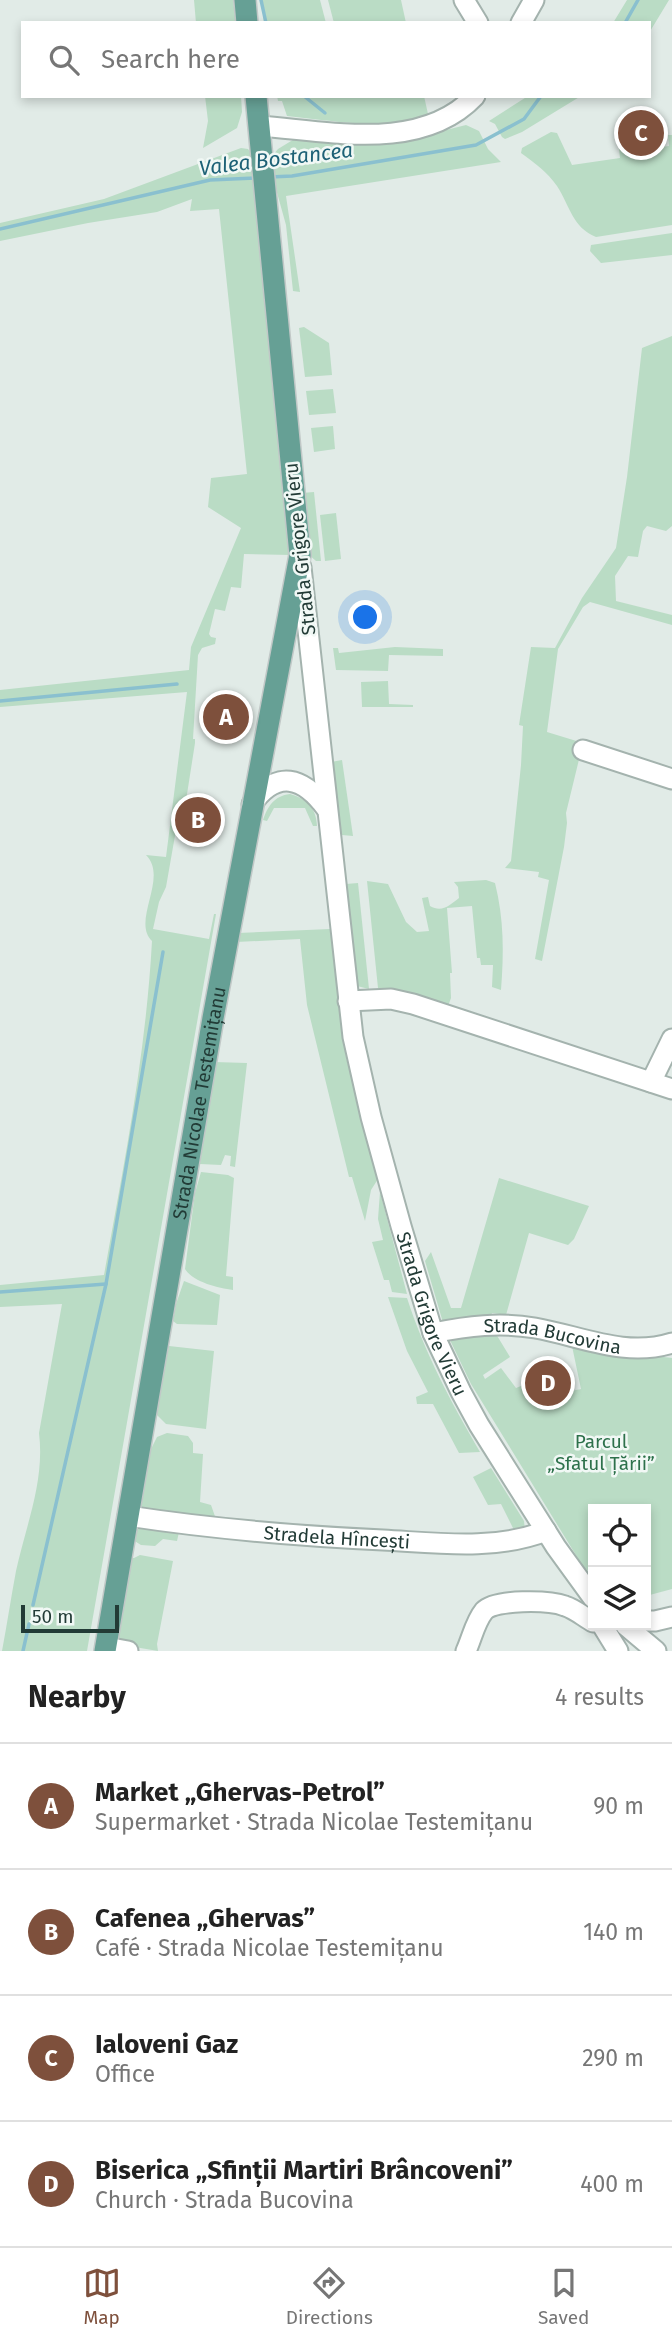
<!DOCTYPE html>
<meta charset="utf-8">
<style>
:root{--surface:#fff;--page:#f2f2f2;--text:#222;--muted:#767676;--line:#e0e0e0;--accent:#7e503c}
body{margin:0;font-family:"Fira Sans",sans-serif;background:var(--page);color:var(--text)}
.controls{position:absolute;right:21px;bottom:21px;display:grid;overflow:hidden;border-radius:0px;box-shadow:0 4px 10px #0003}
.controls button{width:63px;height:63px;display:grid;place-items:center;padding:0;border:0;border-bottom:2px solid var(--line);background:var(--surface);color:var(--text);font:35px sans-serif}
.scale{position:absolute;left:21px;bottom:18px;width:98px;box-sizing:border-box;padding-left:7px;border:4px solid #223b36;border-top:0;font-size:19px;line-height:24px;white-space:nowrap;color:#223b36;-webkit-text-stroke:5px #f1f8f5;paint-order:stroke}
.you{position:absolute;left:366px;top:618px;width:24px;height:24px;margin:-18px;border:5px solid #fff;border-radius:50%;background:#1a73e8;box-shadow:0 0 0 10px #1a73e833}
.badge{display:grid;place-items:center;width:46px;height:46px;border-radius:50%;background:var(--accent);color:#fff;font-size:23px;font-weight:700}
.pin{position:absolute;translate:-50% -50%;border:4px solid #fff;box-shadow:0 2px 7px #0006}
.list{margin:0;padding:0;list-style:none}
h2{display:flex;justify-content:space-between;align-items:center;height:91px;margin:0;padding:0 28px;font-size:30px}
h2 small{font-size:23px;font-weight:400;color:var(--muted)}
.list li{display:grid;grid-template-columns:46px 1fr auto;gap:21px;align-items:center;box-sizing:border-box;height:126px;padding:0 28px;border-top:2px solid var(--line)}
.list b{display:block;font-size:26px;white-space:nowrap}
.list p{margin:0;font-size:23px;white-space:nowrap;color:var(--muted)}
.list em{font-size:23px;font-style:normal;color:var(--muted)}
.icon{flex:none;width:38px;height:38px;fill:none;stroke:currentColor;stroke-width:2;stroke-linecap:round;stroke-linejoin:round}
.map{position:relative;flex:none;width:672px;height:1651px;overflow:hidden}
.search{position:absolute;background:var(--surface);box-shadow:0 4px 10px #0003;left:21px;right:21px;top:21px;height:77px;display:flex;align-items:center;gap:18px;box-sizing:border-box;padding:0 24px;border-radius:0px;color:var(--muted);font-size:26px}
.sheet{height:595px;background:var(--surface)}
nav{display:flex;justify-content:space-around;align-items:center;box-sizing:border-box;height:98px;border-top:2px solid var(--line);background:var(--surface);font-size:19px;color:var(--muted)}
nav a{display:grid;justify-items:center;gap:4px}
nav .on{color:var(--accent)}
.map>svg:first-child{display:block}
.green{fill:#badcc5}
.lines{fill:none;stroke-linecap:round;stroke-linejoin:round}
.stream{stroke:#8ac0cf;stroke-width:3.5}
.minor-casing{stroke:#a4b3ae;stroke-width:23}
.major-casing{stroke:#c1c8c7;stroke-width:24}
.minor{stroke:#fff;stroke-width:19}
.major{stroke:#66a095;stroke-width:21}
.labels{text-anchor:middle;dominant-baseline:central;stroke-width:5;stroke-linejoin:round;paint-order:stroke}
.street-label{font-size:19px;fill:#223b36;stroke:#f1f8f5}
.park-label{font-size:19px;fill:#2d714b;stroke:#f1f8f5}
.water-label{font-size:21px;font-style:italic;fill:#1d6176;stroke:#f1f8f5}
</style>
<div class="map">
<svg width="672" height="1651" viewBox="0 0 672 1651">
<rect width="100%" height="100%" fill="#e1ebe7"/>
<g class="green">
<polygon points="194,0 233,0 236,23 196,23"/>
<polygon points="262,0 320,0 326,23 264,23"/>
<polygon points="328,0 401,0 406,23 334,23"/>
<polygon points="627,0 669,0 649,33 649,23 613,23"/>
<polygon points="205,96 241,96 242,112 237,128 203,148 208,121"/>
<path d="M277 96H424L428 114C379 131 338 121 287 116L282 101H278Z"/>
<polygon points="528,96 581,96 522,132 505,139 502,137 495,124 489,121"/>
<polygon points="466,125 479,131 488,149 501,162 286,196 300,292 293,291 286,225 276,189 273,155 278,149 296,138 418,137"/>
<path d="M551 132 557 133 572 165 620 158 618 140 631 139 633 151 669 146 668 135H672V225L596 237C572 227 570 206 557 186 547 172 535 163 521 153L522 148Z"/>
<path d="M241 148 248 149 256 159 291 555 244 554 241 588 231 587 225 611 215 609 209 634 211 637 216 638 215 644 202 648 198 655 193 739H195V743L185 807H180L166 887 159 902 153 929 209 939 214 914H216L87 1651H2C7 1624 11 1598 16 1571 26 1525 45 1481 39 1433L62 1304 0 1307V1285L104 1275C124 1164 146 1053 152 941 131 921 169 878 146 855L166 857 187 692 0 707V690L189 670 191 647 241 528 208 507 211 478 247 474 219 209 190 211 192 199 157 212 88 223 0 241V223L104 199Z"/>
<polygon points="672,233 672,255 601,263 590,251 591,245"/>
<polygon points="304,327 329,343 332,375 305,377 299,328"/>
<polygon points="672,336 672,526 666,531 647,526 643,531 638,557 628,556 615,576 616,601 672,615 672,625 590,602 583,607 558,649 547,732 583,743 566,813 567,823 564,847 542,961 535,959 549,880 538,877 539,872 505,868 511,861 521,765 523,726 519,725 531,647 555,648 582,598 616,548 627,477 642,348"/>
<polygon points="333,389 336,413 309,415 306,391"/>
<polygon points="333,426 335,449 314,452 311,428"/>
<polygon points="314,492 321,561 316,561 308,554 302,493"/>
<polygon points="336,513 341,559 325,561 320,515"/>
<polygon points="395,647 443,649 443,656 389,655 388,671 336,670 333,648 338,648 339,653"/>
<polygon points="388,681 389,704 413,705 413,707 362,707 361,682"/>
<polygon points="342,760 353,836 342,835 339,831 331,762"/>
<path d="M290 794C307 799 316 808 317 826H313L305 808H274L267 821 263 820C268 806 274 796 290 794Z"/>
<path d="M486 880 495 883C504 919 504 953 501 990L492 987 493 965H481L480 958H477L472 906 447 908 452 973H450L451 998 447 1009 378 988 367 881 388 884 406 922 417 932 429 931 422 898 428 897 430 906C442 913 450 905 459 898L458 887 454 882Z"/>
<polygon points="358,883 369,989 357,986 346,884"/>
<polygon points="330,929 346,1057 378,1179 371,1190 365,1221 352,1177 349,1177 307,1005 300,939 236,942 238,933"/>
<polygon points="214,1062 247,1063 235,1167 230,1166 231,1156 225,1155 221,1165 200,1164"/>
<path d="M201 1172 228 1175 234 1178 226 1276 233 1277V1290C218 1288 193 1282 185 1269L195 1193Z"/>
<polygon points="499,1178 589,1206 574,1239 568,1245 529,1233 506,1315 492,1313 490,1320 444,1326 425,1261 431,1252 451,1308 461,1308"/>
<polygon points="380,1192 407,1294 392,1292 389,1280 384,1280 372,1242 383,1240 378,1219"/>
<polygon points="184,1281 220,1295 217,1325 177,1324 173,1321 176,1304"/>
<path d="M388 1297 407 1298C426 1356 450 1400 480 1452L459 1453 433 1404H417L416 1397 428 1392 407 1351Z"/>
<path d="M496 1334 510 1357 483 1375 485 1379 501 1368 516 1388 531 1382C529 1396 541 1410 556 1402 560 1400 561 1396 564 1394 568 1391 577 1390 581 1389L572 1346 672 1358V1589L646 1596V1509H593V1576L582 1565 471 1384 449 1338Z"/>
<polygon points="169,1346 214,1351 206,1429 166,1424 155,1413"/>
<polygon points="167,1433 188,1436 193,1443 193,1453 203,1454 200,1502 211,1505 217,1522 141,1509 150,1451 157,1437"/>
<polygon points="491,1468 524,1521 525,1531 518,1538 501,1504 488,1505 473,1477"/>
<polygon points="137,1524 179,1532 177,1541 163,1539 155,1546 141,1545 133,1540"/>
<polygon points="140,1555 173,1561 157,1644 158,1651 123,1645 116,1636 130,1558 134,1558"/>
</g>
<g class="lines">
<g class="stream">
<polyline points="261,0 266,23"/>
<polyline points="625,23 638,0"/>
<polyline points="304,96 325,113"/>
<polyline points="270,177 292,176 476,145 524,119 541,96"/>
<polyline points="0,229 210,180 255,178"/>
<polyline points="0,701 177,684"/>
<polyline points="0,1292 106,1284"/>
<polyline points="33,1605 106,1284 163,952"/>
<polyline points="23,1651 29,1624"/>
</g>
<defs>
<g id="minor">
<polyline points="464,0 478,23"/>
<polyline points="521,23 534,0"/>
<path d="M259 126C329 131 421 153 475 96"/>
<path id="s1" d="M301 567 353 1037 371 1117 401 1226 433 1333 461 1392 479 1425 556 1547 593 1598"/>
<polyline points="583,750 672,779"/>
<path d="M252 804C277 769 303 777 326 808"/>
<polyline points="348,1001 391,999 413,1004 672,1089"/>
<polyline points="651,1082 672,1039"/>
<path id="s2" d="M433 1333C468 1326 500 1322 535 1328 581 1336 625 1358 672 1343"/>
<path id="s3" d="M128 1516C213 1529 298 1536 383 1540 438 1543 493 1551 546 1531"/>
<polyline points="646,1621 655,1621 672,1617"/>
<polyline points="602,1625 618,1651"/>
<polyline points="625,1625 656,1651"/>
<polyline points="106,1647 128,1651"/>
<path d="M466 1651C472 1638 475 1622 484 1611 495 1599 549 1600 565 1606 575 1609 584 1617 593 1622"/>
</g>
<g id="major">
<polyline points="245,0 247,23"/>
<path id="s4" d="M105 1651 213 1018 300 555 256 96"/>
</g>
</defs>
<use href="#minor" class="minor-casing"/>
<use href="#major" class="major-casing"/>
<use href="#minor" class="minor"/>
<use href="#major" class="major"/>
</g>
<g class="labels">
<g class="street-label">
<text transform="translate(300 549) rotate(-96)">Strada Grigore Vieru</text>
<text stroke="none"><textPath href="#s4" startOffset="556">Strada Nicolae Testemițanu</textPath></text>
<text stroke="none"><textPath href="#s1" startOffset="761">Strada Grigore Vieru</textPath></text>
<text stroke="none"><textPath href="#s2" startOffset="121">Strada Bucovina</textPath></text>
<text stroke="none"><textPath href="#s3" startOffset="210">Stradela Hîncești</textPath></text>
</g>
<g class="park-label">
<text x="601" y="1441">Parcul<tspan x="601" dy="22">„Sfatul Țării”</tspan></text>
</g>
<g class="water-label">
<text transform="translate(276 159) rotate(-7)">Valea Bostancea</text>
</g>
</g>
</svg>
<div class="controls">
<button><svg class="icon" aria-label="locate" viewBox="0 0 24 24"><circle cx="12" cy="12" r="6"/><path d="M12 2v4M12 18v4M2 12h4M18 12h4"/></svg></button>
<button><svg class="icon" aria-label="layers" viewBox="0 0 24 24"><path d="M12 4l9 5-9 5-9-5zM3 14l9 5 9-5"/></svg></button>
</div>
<div class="scale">50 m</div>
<div class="you"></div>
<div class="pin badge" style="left:226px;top:717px">A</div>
<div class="pin badge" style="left:198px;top:820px">B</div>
<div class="pin badge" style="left:641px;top:133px">C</div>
<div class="pin badge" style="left:548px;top:1383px">D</div>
<div class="search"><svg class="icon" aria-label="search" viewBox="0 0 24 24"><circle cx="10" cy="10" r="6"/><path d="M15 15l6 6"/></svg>Search here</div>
</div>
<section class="sheet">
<h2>Nearby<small>4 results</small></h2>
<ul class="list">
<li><span class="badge">A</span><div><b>Market „Ghervas-Petrol”</b><p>Supermarket · Strada Nicolae Testemițanu</p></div><em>90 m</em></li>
<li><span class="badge">B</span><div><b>Cafenea „Ghervas”</b><p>Café · Strada Nicolae Testemițanu</p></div><em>140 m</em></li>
<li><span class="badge">C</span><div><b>Ialoveni Gaz</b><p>Office</p></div><em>290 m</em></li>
<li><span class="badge">D</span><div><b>Biserica „Sfinții Martiri Brâncoveni”</b><p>Church · Strada Bucovina</p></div><em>400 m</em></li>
</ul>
</section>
<nav>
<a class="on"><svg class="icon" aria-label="map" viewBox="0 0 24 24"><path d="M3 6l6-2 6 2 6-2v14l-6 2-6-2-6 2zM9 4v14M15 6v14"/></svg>Map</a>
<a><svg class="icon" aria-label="directions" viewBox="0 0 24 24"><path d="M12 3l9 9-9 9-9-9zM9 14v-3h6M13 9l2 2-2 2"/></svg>Directions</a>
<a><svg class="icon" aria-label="saved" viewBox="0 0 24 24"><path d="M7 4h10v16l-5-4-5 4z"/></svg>Saved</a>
</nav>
